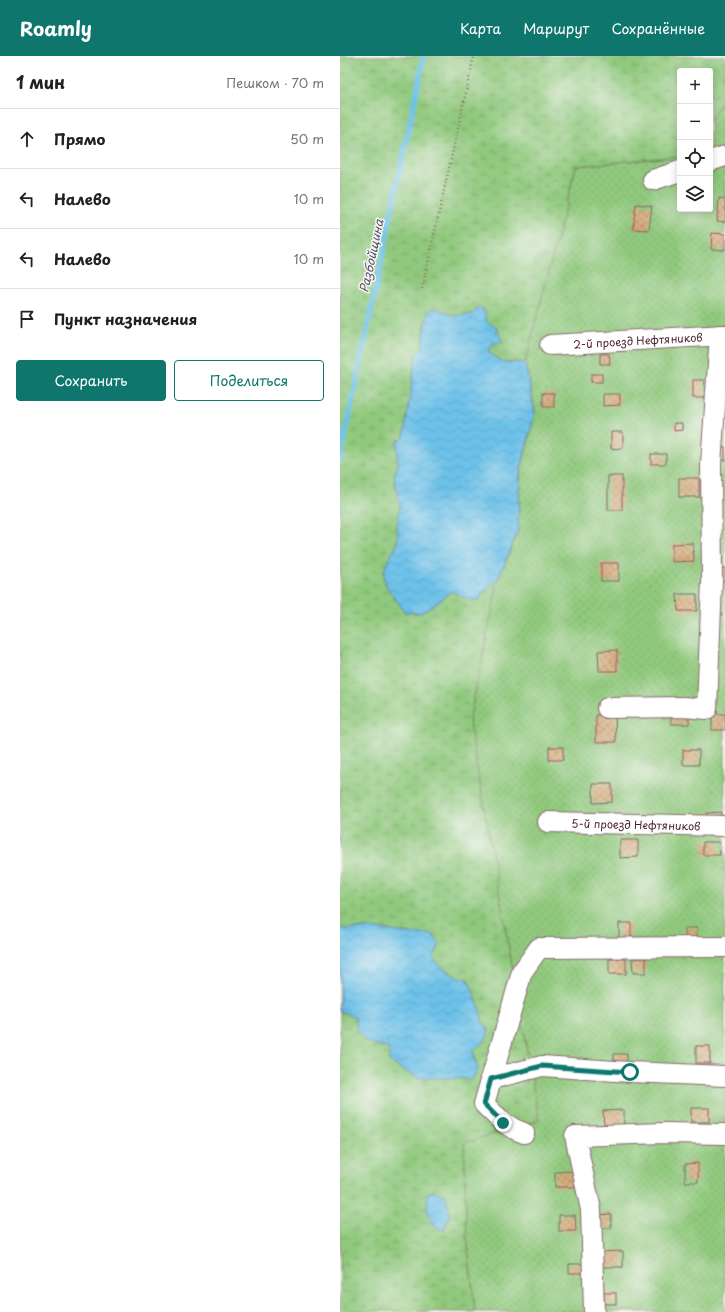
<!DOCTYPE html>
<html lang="ru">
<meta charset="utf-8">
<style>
:root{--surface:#fff;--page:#f2f2f2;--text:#202124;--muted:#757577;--line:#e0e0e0;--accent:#0f766e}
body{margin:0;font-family:"Playpen Sans",sans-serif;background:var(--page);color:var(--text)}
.controls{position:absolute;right:12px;top:12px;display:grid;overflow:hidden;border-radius:4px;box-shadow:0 2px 10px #0003}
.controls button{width:36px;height:36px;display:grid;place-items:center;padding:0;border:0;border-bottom:1px solid var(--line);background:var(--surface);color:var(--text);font:20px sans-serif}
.stop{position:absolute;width:12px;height:12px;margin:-9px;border:3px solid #0f766e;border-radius:50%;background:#fff}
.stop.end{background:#0f766e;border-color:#fff;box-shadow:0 1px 4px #0008}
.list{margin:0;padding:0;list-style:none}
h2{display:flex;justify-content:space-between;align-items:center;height:52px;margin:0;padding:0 16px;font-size:17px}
h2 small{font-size:13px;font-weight:400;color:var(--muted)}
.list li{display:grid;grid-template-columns:26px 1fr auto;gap:12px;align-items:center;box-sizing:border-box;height:60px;padding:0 16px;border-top:1px solid var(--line)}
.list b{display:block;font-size:15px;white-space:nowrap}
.list em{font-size:13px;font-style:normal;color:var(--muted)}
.actions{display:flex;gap:8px;padding:12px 16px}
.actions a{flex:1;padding:9px 0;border:1px solid var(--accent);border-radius:4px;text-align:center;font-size:14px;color:var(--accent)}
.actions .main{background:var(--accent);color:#fff}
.icon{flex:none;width:22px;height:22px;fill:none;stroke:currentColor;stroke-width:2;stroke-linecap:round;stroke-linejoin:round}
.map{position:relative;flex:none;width:385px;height:1256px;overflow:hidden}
header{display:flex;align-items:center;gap:24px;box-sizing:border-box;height:56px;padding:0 20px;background:var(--accent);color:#fff}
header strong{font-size:19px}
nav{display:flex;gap:22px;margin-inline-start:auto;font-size:14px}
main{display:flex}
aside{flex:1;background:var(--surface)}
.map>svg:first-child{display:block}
.green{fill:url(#green-dots);stroke:#6d7454}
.wetland{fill:url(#wetland-marsh);stroke:#6d7454}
.water{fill:url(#water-waves);stroke:#5b708a}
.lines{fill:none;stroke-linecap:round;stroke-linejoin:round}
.stream{stroke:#6cc1e9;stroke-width:5.5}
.building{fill:url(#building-cross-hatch)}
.minor-casing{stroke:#856769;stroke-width:22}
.path{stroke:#856769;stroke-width:2.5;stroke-dasharray:1 3;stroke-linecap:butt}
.minor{stroke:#fff;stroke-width:20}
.route{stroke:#0f766e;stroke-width:5}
.labels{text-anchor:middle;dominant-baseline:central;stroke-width:3;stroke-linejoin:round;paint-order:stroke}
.street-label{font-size:11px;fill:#4a1f2b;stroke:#f6f6f2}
.water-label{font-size:12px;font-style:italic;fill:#545064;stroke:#f6f6f2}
</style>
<header>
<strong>Roamly</strong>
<nav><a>Карта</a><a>Маршрут</a><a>Сохранённые</a></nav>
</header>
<main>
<aside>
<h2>1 мин<small>Пешком · 70 m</small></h2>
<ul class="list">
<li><svg class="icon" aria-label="ahead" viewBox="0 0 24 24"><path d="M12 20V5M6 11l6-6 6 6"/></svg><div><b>Прямо</b></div><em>50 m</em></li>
<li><svg class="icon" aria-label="left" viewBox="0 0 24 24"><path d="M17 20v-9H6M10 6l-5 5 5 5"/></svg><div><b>Налево</b></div><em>10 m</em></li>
<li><svg class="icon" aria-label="left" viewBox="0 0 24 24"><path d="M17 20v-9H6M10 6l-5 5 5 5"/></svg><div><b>Налево</b></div><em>10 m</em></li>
<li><svg class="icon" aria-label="arrive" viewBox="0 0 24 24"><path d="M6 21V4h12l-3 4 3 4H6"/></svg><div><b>Пункт назначения</b></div></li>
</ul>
<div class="actions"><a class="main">Сохранить</a><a>Поделиться</a></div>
</aside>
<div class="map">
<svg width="385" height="1256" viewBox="0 0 385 1256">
<defs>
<pattern id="green-dots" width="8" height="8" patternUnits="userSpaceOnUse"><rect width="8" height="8" fill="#90c97d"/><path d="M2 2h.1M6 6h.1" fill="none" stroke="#7eac6c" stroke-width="1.8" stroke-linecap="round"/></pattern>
<pattern id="wetland-marsh" width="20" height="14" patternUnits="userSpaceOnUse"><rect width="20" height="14" fill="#90c97d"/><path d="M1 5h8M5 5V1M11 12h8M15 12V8" fill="none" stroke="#7eac6c"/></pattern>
<pattern id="water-waves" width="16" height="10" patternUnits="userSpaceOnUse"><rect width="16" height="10" fill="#6cc1e9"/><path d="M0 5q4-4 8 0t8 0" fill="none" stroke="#5fa5c8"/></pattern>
<pattern id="building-cross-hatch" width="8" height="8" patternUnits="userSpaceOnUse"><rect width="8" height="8" fill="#d7ac7b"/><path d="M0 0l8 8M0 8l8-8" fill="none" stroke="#b08b65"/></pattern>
</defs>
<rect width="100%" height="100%" fill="#f6f6f2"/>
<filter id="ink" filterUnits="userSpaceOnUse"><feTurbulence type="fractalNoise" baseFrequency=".025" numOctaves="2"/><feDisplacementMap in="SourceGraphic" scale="8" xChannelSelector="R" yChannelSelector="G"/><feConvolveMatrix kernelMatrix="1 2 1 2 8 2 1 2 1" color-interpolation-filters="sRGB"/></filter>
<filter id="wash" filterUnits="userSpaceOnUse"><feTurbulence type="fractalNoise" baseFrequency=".012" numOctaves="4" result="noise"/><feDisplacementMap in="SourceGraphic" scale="16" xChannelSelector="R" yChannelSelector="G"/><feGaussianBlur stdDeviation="0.9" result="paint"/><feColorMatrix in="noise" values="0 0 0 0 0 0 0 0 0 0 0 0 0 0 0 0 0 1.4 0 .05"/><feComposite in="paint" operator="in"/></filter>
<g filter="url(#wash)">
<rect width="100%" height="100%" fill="#f2ecdb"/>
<polygon class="green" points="381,48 385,48 385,1256 135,1256 127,1183 124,1087 199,1064 129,666 159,521 178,475 180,418 195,356 185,307 236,110 340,100 340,153 370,153 370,64"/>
<polygon class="wetland" points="0,0 385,0 385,48 381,48 370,64 370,15 340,15 340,100 236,110 185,307 195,356 180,418 178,475 159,521 129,666 199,1064 124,1087 127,1183 135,1256 0,1255"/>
<g class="water">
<polygon points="96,252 114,260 132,258 138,252 143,253 148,267 156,271 163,287 153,287 148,296 163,306 185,307 195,356 180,418 178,475 159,521 137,545 124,542 112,535 95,548 81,557 65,556 46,530 43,517 49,502 58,487 57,468 60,450 54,421 58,408 57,385 64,381 76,299 82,293 86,266 89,254"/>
<path d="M0 871 5 873 32 872 72 878H92L100 888 93 902C105 915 112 919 128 923L139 950 143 967 149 973C147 986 143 987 133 994L134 1003 138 1012 132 1024 115 1022H80L66 1016 49 1005V993L27 986 17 974 15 961 0 955Z"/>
<polygon points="95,1135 106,1140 110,1160 103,1174 92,1169 87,1153 88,1136"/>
</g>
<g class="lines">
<polyline class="stream" points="0,404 84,0"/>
</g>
<g id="blocks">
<g class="building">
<polygon points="379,142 385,143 385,166 377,165"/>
<polygon points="296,148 312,150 309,174 293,173"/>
<polygon points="372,177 385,178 385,194 371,193"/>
<polygon points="260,298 269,298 270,308 260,308"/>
<rect x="251" y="318" width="11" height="8"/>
<polygon points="353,324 364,324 365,342 353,342"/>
<rect x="203" y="337" width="11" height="14"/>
<polygon points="263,338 280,338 280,349 263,350"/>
<polygon points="334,367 342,367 342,374 334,375"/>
<polygon points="271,376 283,376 283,392 271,393"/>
<rect x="380" y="391" width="5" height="13"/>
<rect x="311" y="398" width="15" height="10"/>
<rect x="268" y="420" width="14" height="34"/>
<rect x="339" y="422" width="20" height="19"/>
<polygon points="353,487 354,505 332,506 332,488"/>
<rect x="261" y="507" width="18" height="18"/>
<polygon points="385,512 385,525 376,526 375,513"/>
<polygon points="337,538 357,538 357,555 338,555"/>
<polygon points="277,594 277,615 259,615 258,595"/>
<rect x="331" y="657" width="18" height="11"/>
<rect x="372" y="658" width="13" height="16"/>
<polygon points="256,659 275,659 276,686 256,686"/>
<rect x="209" y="691" width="14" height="13"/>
<rect x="343" y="694" width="16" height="15"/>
<polygon points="253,728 272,728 272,746 253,747"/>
<polygon points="381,756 381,766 366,766 366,757"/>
<polygon points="280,784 298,784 298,801 280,802"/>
<polygon points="363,786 379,786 380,799 363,799"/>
<rect x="279" y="867" width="12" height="22"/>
<polygon points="345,872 357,872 357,885 345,886"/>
<polygon points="306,902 306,917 293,917 292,903"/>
<rect x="269" y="903" width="17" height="15"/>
<rect x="356" y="990" width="14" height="17"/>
<polygon points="274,998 287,998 287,1012 274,1013"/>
<rect x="351" y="1052" width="18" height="14"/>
<polygon points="284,1054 284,1070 264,1070 263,1055"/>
<polygon points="358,1107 358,1126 345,1126 345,1108"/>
<polygon points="235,1115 235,1131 215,1131 215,1116"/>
<polygon points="271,1158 271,1172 256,1172 256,1159"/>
<polygon points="219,1159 235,1159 236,1175 219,1175"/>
<polygon points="283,1195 283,1211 260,1211 260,1196"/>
<rect x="229" y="1208" width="18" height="9"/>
<rect x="264" y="1237" width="12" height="11"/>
</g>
</g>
</g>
<g filter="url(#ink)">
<use href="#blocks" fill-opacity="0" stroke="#856769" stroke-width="1"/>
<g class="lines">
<defs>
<g id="minor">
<polyline points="370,105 385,100"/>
<polyline points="313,124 340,115"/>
<path id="s1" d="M210 289 385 279"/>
<polyline points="267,652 344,651 367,653 372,525 371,408 380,279"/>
<path id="s2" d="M208 766 385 770"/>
<polyline points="151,1023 202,1010 290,1016 385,1020"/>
<path d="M184 1077C166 1071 157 1061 144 1048L182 916 199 892 385 891"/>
<polyline points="254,1255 251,1154 235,1080 324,1077 385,1078"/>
</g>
</defs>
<use href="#minor" class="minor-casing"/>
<polyline class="path" points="82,233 134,0"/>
<use href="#minor" class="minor"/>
</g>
</g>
<g class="lines" filter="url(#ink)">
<polyline class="route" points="163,1067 144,1048 151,1023 202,1010 290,1016"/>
</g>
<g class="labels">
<g class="street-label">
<text stroke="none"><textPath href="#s1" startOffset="88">2-й проезд Нефтяников</textPath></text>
<text stroke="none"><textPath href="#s2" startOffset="88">5-й проезд Нефтяников</textPath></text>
</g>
<g class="water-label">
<text transform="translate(31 200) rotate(-78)">Разбойщина</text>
</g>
</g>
</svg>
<div class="controls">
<button>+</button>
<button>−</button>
<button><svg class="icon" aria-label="locate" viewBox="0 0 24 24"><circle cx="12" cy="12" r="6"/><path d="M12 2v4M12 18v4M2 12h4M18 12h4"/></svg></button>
<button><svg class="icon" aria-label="layers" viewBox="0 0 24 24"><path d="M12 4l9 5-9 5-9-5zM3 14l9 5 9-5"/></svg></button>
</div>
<div class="stop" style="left:290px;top:1016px"></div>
<div class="stop end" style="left:163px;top:1067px"></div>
</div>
</main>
